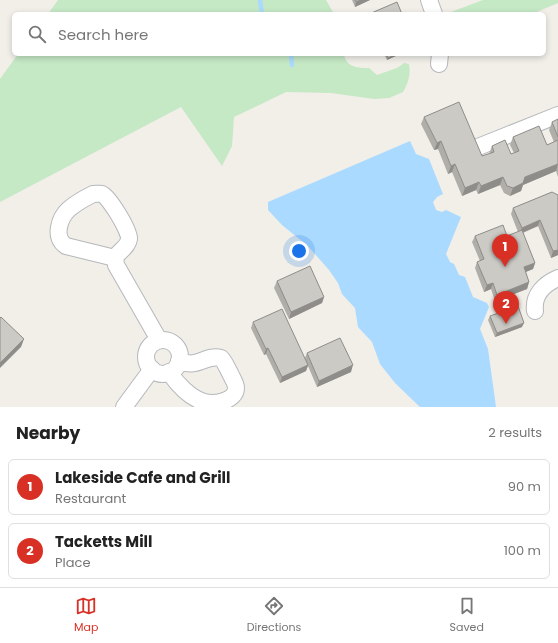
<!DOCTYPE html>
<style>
:root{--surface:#fff;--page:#f2f2f2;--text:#222;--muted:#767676;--line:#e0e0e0;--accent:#d93025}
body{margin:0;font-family:Poppins,sans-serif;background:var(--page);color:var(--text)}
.you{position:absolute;left:299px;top:251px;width:14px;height:14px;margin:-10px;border:3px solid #fff;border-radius:50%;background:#1a73e8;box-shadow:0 0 0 6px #1a73e833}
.badge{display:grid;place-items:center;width:26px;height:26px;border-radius:50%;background:var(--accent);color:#fff;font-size:13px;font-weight:700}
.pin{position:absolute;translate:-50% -33px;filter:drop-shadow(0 1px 2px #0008)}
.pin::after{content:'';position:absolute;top:21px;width:14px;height:12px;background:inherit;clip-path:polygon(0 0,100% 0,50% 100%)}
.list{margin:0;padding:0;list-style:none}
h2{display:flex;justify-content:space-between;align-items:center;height:52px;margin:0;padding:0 16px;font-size:17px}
h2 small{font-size:13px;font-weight:400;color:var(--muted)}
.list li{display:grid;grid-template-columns:26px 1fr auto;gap:12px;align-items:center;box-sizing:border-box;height:56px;margin:0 8px 8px;padding:0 8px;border:1px solid var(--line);border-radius:6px}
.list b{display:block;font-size:15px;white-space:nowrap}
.list p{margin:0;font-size:13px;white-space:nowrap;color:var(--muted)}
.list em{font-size:13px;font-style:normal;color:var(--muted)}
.icon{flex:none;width:22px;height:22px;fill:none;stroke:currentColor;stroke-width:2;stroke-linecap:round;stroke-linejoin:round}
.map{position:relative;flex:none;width:558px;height:407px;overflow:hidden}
.search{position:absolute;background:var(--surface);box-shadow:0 2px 6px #0003;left:12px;right:12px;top:12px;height:44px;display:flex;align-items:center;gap:10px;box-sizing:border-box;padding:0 14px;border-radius:6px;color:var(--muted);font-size:15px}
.sheet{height:180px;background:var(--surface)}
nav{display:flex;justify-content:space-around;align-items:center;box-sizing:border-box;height:56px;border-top:1px solid var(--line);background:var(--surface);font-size:11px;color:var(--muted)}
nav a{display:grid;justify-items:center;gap:2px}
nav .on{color:var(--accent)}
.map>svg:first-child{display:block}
.green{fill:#c5e8c5}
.water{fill:#aadaff}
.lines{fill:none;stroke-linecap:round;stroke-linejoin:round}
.stream{stroke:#aadaff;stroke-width:4.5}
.minor-casing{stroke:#b5b8bc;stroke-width:18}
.minor{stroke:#fff;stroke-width:16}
.wall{fill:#afaea9}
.shaded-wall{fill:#8f8d8a}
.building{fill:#cccac5;stroke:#8f8d8a}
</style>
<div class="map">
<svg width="558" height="407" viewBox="0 0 558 407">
<rect width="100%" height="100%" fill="#f1efe8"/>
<g class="green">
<polygon points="58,0 326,0 334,14 48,14"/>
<polygon points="483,0 558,0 558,3 532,14 451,14 451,12"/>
<path d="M18 54H344C346 68 359 68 369 68L377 75 397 68 404 63 409 64C411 75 408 83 403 92L389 98 374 99 331 93 286 92 234 117 232 146 222 166 181 107 0 202V79Z"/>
</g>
<polygon class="water" points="410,141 416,154 429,159 443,194 437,197 433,202 436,210 442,212 446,210 461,217 446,254 450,262 454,264 459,275 465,277 473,297 487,303 489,307 480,329 488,349 496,407 420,407 395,383 380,364 372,342 358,327 355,308 342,294 338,283 329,270 308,246 282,225 268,210 268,202"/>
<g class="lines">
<g class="stream">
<polyline points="260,0 262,14"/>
<polyline points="291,54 292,65"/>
</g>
<defs>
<g id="minor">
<polyline points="429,0 434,14"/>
<polyline points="439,64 440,54"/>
<polyline points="478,147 558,115"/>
<path d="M93 194C96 194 100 193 102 194 109 197 130 231 129 239 128 247 119 251 115 258L66 246C53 238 59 218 69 209 76 203 85 198 93 194Z"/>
<polyline points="115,258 116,265 159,340"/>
<path d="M535 311C533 295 544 284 558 278"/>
<circle cx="163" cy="357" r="17"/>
<path d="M169 372C177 384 190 398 204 402 214 405 236 401 236 388 236 383 232 378 230 373 227 368 225 362 221 358 205 354 199 369 179 361"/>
<polyline points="124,407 152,369"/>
</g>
</defs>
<use href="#minor" class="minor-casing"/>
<use href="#minor" class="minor"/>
</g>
<g class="wall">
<polygon points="352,0 370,0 355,7"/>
<polygon points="384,54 400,54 387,60"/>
<polygon points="424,117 482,156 489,154 492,146 511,154 514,153 510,145 513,137 547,145 554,142 549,130 552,122 558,119 558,177 556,171 523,185 521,191 510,196 504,193 500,185 478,194 476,190 462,196 452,172 448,174 438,149 434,150 421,124"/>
<polygon points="552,192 558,255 551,258 538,226 523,233 535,263 533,269 525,272 529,282 527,289 495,301 491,289 484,292 475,268 477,262 480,261 472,242 475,236 507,236 518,232 511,214 513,208"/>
<polygon points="277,281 324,297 322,303 289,319 274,288"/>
<polygon points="490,316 522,327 495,337 488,320"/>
<polygon points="253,322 305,358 307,353 351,372 317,387 308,366 306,371 280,383 266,354 264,355 251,328"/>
</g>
<g class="shaded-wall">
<polygon points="361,0 370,0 355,7 356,2"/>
<polygon points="397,54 400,54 387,60 388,58"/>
<polygon points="441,141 438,149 434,150 437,143"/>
<polygon points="455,164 452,172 448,174 451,166"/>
<polygon points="558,164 556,171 523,185 521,191 510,196 513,188 525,177"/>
<polygon points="503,177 500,185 478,194 481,186"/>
<polygon points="479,182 476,190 462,196 465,188"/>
<polygon points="540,220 538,226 519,234 522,228"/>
<polygon points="558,250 558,255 551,258 553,251"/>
<polygon points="535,263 533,269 521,274 524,267"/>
<polygon points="529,282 527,289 495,301 497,295"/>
<polygon points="493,283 491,289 484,292 487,285"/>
<polygon points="324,297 322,303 289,319 291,312"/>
<polygon points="524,323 522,327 495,337 497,333"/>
<polygon points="24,339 21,347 0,368 0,363"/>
<polygon points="268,348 266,354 264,355 266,349"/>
<polygon points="308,365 306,371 280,383 282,377"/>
<polygon points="353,365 351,372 317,387 319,381"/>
</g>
<g class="building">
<polygon points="355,0 361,0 356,2"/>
<polygon points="397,2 402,14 369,14"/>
<polygon points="386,54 397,54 388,58"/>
<polygon points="459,102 482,156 494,152 492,146 505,140 511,154 519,151 513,137 539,126 547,145 558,140 558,164 525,177 523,183 513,188 507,186 503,177 481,186 479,182 465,188 455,164 451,166 441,141 437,143 424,117"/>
<polygon points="558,119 558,137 552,122"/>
<polygon points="552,192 558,195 558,250 553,251 540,220 522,228 513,208"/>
<polygon points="503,225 507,236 522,230 535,263 524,267 529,282 497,295 493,283 487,285 477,262 484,259 475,236"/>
<polygon points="310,266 324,297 291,312 277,281"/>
<polygon points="518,306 524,323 497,333 490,316"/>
<polygon points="282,309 308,365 282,377 268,348 266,349 253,322"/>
<polygon points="1,317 24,339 0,363 0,318"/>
<polygon points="340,338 353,365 319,381 307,353"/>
</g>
</svg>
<div class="you"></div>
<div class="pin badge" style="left:505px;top:267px">1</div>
<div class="pin badge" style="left:506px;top:324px">2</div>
<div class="search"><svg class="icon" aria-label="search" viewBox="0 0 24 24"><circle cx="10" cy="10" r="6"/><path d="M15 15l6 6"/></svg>Search here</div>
</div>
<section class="sheet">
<h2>Nearby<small>2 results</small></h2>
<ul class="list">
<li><span class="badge">1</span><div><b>Lakeside Cafe and Grill</b><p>Restaurant</p></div><em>90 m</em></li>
<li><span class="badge">2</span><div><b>Tacketts Mill</b><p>Place</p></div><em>100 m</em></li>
</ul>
</section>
<nav>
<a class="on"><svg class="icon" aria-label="map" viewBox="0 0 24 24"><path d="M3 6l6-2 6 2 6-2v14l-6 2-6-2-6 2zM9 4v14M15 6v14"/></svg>Map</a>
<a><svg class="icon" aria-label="directions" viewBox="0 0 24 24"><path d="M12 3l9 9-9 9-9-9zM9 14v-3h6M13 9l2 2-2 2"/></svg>Directions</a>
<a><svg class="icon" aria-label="saved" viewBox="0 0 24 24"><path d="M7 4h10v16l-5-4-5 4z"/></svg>Saved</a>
</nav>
